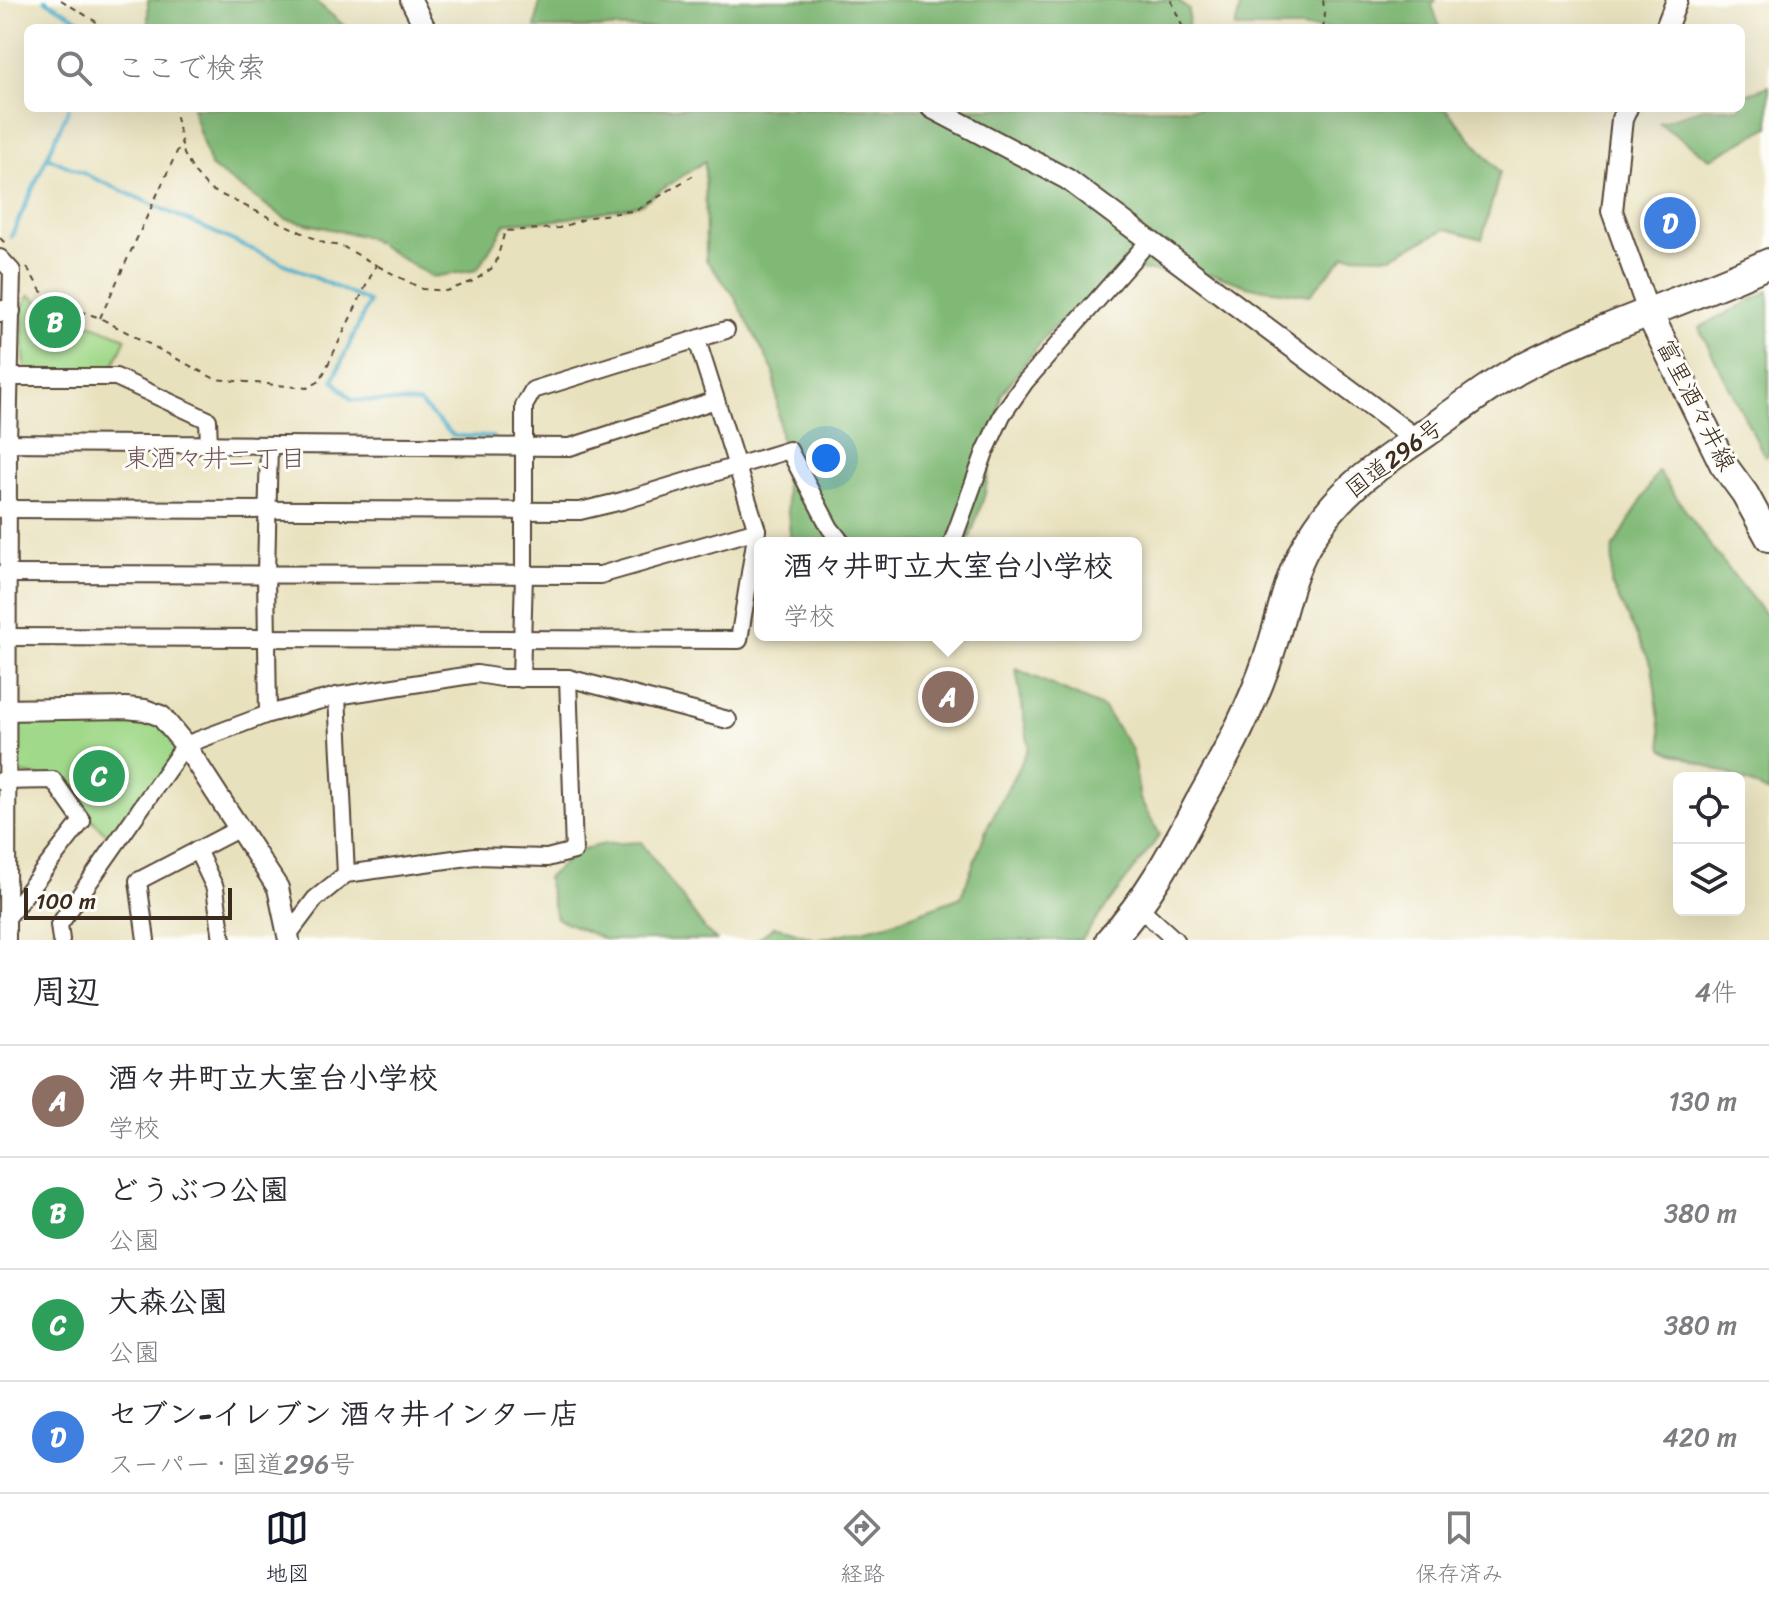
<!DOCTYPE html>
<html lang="ja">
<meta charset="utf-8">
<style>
:root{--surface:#fff;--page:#f2f2f3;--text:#2b2b33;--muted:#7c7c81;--line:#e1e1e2;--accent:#111827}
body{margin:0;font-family:Sriracha,"Klee One",sans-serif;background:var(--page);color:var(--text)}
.controls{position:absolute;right:24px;bottom:24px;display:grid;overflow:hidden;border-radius:12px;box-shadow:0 8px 32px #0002}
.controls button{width:72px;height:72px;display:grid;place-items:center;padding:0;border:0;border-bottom:2px solid var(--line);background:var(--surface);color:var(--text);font:40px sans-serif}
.scale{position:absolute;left:24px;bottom:20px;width:208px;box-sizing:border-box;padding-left:8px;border:4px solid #3b2a1e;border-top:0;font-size:22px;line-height:28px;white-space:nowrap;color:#3b2a1e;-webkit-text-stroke:6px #fdfcf7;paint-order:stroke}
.you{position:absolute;left:826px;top:458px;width:28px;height:28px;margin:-20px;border:6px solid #fff;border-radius:50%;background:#1a73e8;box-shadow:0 0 0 12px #1a73e833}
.badge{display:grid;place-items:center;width:52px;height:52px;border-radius:50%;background:var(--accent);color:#fff;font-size:26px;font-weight:700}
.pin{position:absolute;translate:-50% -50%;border:4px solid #fff;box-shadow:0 2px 8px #0006}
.popup{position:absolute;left:754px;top:537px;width:388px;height:104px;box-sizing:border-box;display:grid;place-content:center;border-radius:12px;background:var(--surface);filter:drop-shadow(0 2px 6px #0005);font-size:26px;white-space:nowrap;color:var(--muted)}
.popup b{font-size:30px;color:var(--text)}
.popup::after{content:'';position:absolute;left:50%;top:100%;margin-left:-16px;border:16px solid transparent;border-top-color:var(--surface)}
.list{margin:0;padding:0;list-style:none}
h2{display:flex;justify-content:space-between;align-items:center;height:104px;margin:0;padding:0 32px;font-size:34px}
h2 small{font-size:26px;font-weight:400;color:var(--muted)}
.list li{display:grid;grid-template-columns:52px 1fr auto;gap:24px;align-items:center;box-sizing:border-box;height:112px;padding:0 32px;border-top:2px solid var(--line)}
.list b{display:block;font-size:30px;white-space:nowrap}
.list p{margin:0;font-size:26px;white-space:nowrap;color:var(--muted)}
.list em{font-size:26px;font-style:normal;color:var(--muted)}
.icon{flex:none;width:44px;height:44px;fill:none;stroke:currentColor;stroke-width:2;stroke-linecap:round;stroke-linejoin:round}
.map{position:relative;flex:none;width:1769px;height:940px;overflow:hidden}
.search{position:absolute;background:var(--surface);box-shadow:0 8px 32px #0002;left:24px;right:24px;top:24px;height:88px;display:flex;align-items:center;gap:20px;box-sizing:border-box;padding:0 28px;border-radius:12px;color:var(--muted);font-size:30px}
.sheet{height:552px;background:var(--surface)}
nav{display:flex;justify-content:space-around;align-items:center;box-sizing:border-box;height:112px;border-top:2px solid var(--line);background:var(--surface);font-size:22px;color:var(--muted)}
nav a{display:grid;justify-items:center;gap:4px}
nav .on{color:var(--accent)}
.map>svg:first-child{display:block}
.green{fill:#a1d98a;stroke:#6e8254;stroke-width:2}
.forest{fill:#80b976;stroke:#5e724a;stroke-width:2}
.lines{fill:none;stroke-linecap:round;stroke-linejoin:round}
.stream{stroke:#4aadc9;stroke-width:4}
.minor-casing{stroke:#554536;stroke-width:20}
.tertiary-casing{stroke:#554536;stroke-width:24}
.primary-casing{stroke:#554536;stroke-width:30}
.trunk-casing{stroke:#554536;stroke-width:32}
.path{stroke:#554536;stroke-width:2;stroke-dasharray:6 6;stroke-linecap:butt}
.minor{stroke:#fff;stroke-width:16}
.tertiary{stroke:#fff;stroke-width:20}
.primary{stroke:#fff;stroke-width:26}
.trunk{stroke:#fff;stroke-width:28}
.labels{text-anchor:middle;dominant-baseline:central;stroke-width:6;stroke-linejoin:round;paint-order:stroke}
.street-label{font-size:24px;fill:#3b2a1e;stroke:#fdfcf7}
.neighbourhood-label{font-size:26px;fill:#6d535c;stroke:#fdfcf7}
</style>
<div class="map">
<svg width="1769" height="940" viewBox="0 0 1769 940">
<rect width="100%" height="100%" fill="#fdfcf7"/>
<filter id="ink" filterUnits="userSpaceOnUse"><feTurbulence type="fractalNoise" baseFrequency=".0125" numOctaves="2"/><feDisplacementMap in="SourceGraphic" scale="16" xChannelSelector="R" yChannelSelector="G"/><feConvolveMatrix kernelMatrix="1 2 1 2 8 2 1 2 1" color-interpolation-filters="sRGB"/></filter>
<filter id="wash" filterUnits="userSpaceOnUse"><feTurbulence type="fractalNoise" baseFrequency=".006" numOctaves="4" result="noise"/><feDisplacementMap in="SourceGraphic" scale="32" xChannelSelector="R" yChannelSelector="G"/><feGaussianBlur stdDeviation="1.8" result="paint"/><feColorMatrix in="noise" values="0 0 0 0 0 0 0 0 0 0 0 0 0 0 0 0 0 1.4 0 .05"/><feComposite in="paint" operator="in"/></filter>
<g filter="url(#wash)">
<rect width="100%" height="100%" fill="#e8e1bd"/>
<g class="green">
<polygon points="30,295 44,306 126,338 111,371 25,371 22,307"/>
<polygon points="139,710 185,745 116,844 53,780 14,771 14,724"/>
</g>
<g class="forest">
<polygon points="148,0 314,0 347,28 152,28 148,24"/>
<polygon points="540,0 1177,0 1189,9 1188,28 535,28"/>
<polygon points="1242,0 1436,0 1432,5 1440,28 1235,28"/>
<polygon points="1769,86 1769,127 1710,159 1659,123 1703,108 1741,108 1741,96"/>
<polygon points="192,108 1445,108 1500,172 1482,239 1446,229 1392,256 1345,255 1310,295 1250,287 1215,275 1135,270 1051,329 1001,395 985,494 968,543 791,543 774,372 733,294 706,260 705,161 639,205 557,220 506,223 477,270 432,277 366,237 286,219 210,166"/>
<polygon points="1769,291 1769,455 1765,457 1699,328"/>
<polygon points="1658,471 1714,551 1769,619 1769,793 1739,778 1663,749 1652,666 1611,584 1613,549"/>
<polygon points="1016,669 1104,708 1132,750 1140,799 1160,835 1081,940 756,940 775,926 817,940 888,924 961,897 987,828 1029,747"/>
<polygon points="641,842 705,929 716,940 606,940 556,918 547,878 579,850 605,844"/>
</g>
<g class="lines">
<g class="stream">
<polyline points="45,0 93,28"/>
<polyline points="47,157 369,302 333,380 352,400 419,403 454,436 493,437"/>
<polyline points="11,237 69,108"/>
</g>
</g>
</g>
<g filter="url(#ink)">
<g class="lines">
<defs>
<g id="minor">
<polyline points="0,258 12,271 8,443 7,940"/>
<polyline points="2,377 116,377 208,420 209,445"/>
<polyline points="0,443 570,447 716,400"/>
<polyline points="0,509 580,511 622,501 789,450 830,528 842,543"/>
<polyline points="952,543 985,452 1002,415 1025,382 1149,241"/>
<polyline points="0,574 600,575 757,530"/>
<polyline points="0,637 739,640 757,530 697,340"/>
<polyline points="521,679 524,575 524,406 533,390 726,330"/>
<polyline points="337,696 346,874"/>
<polyline points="268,714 266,574 269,445"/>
<polyline points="0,781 53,780 82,821 6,919"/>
<polyline points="197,850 215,888 222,940"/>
<polyline points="1139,907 1175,940"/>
<polyline points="288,935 315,899 346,874 475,856 547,858 574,851 568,678"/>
<polyline points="61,940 59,925 185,745 268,714 337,696 477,674 502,678 568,678 728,720"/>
<polyline points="146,940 138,881 238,829"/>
</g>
<g id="tertiary">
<polyline points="411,0 425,28"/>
<polyline points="1666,28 1677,0"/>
<polyline points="932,108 1067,179 1406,432 1413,441"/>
<polyline points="1627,108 1622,119 1612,211 1648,311"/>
<polyline points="0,311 10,311"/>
<polyline points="0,710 126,708 145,710 161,716 185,745 278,888 289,940"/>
</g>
<polyline id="primary" points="1648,311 1723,464 1745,494 1769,538"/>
<path id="trunk" d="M1110 940C1148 899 1173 852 1199 803 1226 756 1252 707 1269 655 1281 620 1287 580 1306 546 1335 493 1374 468 1423 435 1457 411 1491 383 1529 364 1606 325 1690 299 1769 263"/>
</defs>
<use href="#minor" class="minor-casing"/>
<use href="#tertiary" class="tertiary-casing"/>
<use href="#primary" class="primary-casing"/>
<use href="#trunk" class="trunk-casing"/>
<g class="path">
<polyline points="61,0 106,28"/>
<polyline points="1171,0 1183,28"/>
<polyline points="1323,0 1325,18 1323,28"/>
<polyline points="0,238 7,245"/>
<polyline points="378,266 422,289 446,291 474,281 495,266 505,231 559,228 590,217 637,210 694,175"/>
<polyline points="27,267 41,291 52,301 100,318 215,379 307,388 320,381 376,265 342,246 326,244 209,189 194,172 184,154 174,108"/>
<polyline points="100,318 181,143"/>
</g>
<use href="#minor" class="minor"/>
<use href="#tertiary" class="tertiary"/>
<use href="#primary" class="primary"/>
<use href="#trunk" class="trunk"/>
</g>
</g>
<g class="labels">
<g class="street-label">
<text transform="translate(1696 405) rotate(63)">富里酒々井線</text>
<text transform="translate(1394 458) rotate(-37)">国道296号</text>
</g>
<g class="neighbourhood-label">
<text x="215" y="458">東酒々井二丁目</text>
</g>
</g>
</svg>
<div class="controls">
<button><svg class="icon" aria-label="locate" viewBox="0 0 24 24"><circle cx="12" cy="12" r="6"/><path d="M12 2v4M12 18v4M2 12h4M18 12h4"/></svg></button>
<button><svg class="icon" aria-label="layers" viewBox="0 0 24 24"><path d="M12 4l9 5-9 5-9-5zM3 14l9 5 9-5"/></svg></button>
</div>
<div class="scale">100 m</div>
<div class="you"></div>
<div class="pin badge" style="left:948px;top:697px;background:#8d6e63">A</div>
<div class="popup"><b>酒々井町立大室台小学校</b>学校</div>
<div class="pin badge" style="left:55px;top:322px;background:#2e9e5b">B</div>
<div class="pin badge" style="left:99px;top:776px;background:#2e9e5b">C</div>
<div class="pin badge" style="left:1670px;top:223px;background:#3f7fe0">D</div>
<div class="search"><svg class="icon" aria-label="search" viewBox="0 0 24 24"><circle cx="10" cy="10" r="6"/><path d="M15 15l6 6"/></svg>ここで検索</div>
</div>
<section class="sheet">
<h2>周辺<small>4件</small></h2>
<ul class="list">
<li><span class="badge" style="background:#8d6e63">A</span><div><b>酒々井町立大室台小学校</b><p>学校</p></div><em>130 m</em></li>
<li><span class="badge" style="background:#2e9e5b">B</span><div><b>どうぶつ公園</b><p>公園</p></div><em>380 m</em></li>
<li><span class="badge" style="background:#2e9e5b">C</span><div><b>大森公園</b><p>公園</p></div><em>380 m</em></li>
<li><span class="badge" style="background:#3f7fe0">D</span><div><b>セブン-イレブン 酒々井インター店</b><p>スーパー · 国道296号</p></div><em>420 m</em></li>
</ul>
</section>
<nav>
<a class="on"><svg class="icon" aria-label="map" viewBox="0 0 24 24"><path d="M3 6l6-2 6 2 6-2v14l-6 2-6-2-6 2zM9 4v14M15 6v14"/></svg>地図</a>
<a><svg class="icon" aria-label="directions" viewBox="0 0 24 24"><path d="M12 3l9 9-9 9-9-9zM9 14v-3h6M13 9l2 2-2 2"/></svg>経路</a>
<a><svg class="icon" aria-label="saved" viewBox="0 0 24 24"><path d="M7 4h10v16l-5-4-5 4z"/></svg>保存済み</a>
</nav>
